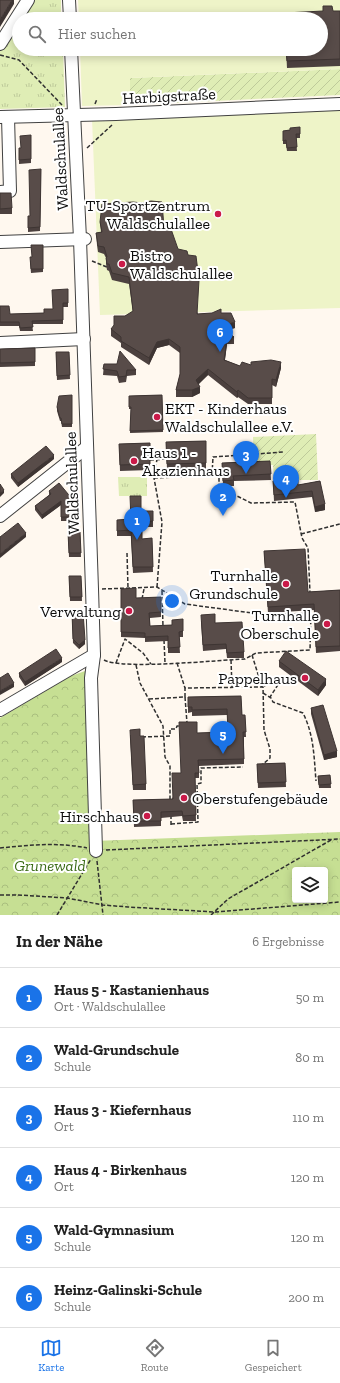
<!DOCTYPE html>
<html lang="de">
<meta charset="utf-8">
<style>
:root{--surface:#fff;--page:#f6f6f6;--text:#222;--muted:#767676;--line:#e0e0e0;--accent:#1a73e8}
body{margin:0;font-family:"Zilla Slab",serif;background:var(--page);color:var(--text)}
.controls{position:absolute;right:12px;bottom:12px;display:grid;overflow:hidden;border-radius:4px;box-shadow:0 2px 10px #0003}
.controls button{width:36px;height:36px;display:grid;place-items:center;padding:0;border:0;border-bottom:1px solid var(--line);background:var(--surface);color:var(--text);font:20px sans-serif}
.you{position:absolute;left:172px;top:601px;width:14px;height:14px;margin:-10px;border:3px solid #fff;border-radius:50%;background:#1a73e8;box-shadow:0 0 0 6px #1a73e833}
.badge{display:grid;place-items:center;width:26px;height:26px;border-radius:50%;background:var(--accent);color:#fff;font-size:13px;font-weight:700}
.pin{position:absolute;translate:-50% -33px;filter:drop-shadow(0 1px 2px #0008)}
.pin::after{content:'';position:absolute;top:21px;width:14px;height:12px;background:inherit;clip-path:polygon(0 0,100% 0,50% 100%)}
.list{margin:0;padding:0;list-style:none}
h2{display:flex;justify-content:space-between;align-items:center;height:52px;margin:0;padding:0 16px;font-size:17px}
h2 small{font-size:13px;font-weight:400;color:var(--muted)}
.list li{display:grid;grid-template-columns:26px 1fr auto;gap:12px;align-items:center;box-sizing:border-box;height:60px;padding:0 16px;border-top:1px solid var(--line)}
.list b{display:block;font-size:15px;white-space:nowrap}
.list p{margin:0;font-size:13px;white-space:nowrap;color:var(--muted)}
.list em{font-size:13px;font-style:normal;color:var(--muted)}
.icon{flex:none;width:22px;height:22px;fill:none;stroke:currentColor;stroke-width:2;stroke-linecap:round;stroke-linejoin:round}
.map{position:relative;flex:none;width:340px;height:915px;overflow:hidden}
.search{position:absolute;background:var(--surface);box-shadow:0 2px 10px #0003;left:12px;right:12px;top:12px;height:44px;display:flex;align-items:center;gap:10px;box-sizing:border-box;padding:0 14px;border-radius:22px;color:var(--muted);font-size:15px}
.sheet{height:412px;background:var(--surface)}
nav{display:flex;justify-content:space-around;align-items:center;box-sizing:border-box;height:56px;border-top:1px solid var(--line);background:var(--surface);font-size:11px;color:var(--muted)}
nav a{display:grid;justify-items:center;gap:2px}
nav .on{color:var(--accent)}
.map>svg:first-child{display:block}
.grass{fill:url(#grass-tufts)}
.forest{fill:url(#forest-crowns);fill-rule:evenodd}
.garden{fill:url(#garden-furrows)}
.pitch{fill:#eef4c8}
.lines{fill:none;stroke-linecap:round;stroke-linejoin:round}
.minor-casing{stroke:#414141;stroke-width:14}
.path{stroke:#303030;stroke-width:1.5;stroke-dasharray:4 2;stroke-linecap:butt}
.minor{stroke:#fff;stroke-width:12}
.wall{fill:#4c413f}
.shaded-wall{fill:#3e3533}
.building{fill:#584c49;stroke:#3e3533}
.poi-dot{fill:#ca1a49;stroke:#fff;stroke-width:1.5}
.labels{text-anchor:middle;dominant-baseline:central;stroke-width:4;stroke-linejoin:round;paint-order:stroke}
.street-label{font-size:16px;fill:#0e0e0e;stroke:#fff}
.poi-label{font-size:16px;fill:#0e0e0e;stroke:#fff;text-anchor:end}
.park-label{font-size:16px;font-style:italic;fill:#3c6c18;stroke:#fff}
</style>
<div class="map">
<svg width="340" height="915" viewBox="0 0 340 915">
<defs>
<pattern id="grass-tufts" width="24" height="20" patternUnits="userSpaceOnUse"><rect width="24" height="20" fill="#dfedb5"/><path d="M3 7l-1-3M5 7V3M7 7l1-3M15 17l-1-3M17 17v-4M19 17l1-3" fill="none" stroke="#beca9a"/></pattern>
<pattern id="forest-crowns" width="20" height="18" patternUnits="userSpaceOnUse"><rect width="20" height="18" fill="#c6df93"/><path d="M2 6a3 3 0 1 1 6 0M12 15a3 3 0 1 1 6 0" fill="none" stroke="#a9be7e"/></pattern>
<pattern id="garden-furrows" width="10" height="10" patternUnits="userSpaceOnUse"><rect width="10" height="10" fill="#dfedb5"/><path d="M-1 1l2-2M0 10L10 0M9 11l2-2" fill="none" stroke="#beca9a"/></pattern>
</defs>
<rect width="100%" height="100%" fill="#fff8ef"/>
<g class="grass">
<polygon points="33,0 61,0 61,19 21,19"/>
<polygon points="19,21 19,49 63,49 65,107 0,109 0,51"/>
<polygon points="118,477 147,477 147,496 119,496"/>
</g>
<path class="forest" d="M85 671 93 841 340 832V915H0V718L71 676ZM295 870H325V900H295Z"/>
<g class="garden">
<polygon points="340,69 340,95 130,105 130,78"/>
<polygon points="316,434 318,480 274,480 273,465 254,465 253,437"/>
</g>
<g class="pitch">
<polygon points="78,0 340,0 340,69 130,78 130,105 82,106 80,49 321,49 321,19 79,19"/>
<polygon points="340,109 340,308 100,315 92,119"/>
</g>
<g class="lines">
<defs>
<g id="minor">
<polyline points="69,0 70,19"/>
<polyline points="0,44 28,0"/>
<polyline points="71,49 80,239 92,589 94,655 91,678 96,851"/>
<polyline points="0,117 116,114 340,104"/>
<polyline points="0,192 10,191 8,117"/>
<polyline points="0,242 85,239"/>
<polyline points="0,343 84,339"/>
<polyline points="0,516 87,447"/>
<polyline points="0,710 94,655"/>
</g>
</defs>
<use href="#minor" class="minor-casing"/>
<g class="path">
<polyline points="0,55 19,60 62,105"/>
<polyline points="95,104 97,99"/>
<polyline points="87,148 112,125"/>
<polyline points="92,261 107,267"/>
<polyline points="150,460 167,459"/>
<polyline points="212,475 213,457 284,452"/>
<polyline points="154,478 212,475 219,477 219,487 251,503 295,502 302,538 308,548 310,593"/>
<polyline points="301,534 340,524"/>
<polyline points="127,553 128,588"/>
<polyline points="157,587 162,522 154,478 157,459"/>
<polyline points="102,589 157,587 185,604 267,615 311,613 311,609"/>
<polyline points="162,591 163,627"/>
<polyline points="142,599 144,589"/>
<polyline points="164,640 165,663"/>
<polyline points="252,655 262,687"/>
<path d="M104 660C121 670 219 660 245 659L256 653 310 650 311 613"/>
<polyline points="231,660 232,687"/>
<polyline points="116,663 125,639 143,653 151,664"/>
<polyline points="177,663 185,688"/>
<polyline points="136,665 140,683 163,726 165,757 170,766 170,799"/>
<polyline points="264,686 283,677 270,697"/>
<path d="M263 693 271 698 273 702 303 713C314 735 314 757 316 781"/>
<polyline points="185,697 187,723"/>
<polyline points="149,699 185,697 185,688 263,687 264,730 270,749 270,758 262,765"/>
<polyline points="142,737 170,736 170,729 176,729 177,726 179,726"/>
<polyline points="171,815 171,826"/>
<polyline points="171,824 198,822 197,784 201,783 201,768 243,767"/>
<path d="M0 848C29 845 58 842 87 848"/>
<polyline points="106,850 340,839"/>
<polyline points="97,861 103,915"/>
<polyline points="0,895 18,895 67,898 103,905 128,907 215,912 340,902"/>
<polyline points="57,915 91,859"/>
<polyline points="211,915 228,899 331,840"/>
</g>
<use href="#minor" class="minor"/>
</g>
<g class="wall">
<polygon points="333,11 340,11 340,66 287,68 286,49"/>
<polygon points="300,127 300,138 296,138 297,151 287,151 286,144 283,144 283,131 290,130"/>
<polygon points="31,135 31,163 19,164 19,151"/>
<polygon points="41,169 40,231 28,232 28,220 30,216"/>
<polygon points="0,193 12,208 12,214 0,214"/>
<polygon points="100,222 164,228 198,314 221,313 235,328 231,329 230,334 234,337 234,344 227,344 225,360 240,366 251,365 281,368 276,387 272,385 272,404 248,404 238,397 237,398 208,375 198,384 200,393 192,397 176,397 176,390 180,374 180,353 169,345 157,348 149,365 121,347 121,343 111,336 111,329 125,316 133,312 129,284 112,280 109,271 107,270 106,264 106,258 104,254 98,252 97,245 96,233 101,232"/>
<polygon points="43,245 43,272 31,273 30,261"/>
<polygon points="68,289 68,307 63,307 63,324 32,324 33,331 20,331 19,326 0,326 0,306 10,314 44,313 53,309"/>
<polygon points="35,348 35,366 0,367 0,349"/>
<polygon points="56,352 69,352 70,379 57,380"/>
<polygon points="104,364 136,370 136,375 127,376 126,382 119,383 117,376 103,375"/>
<polygon points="72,395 72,427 62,427 61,421 60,421 57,411 57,407"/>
<polygon points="162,395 163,432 130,433 131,409 129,409 129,396"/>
<polygon points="206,441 206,469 167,470 166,442"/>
<polygon points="150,443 150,470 120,471 119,444"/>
<polygon points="54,459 18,487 11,478 11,474"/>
<polygon points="270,461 271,480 234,481 234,486 223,486 222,463"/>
<polygon points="273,481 298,485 320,481 325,510 315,512 312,497 274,501"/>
<polygon points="49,491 73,504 68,507 69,521 61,521 61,505 42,519 35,510 35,506 49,495"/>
<polygon points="141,511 153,511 153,527 142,527 142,539 152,538 153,572 133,573 131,536 117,536 117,520 131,519"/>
<polygon points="68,532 80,532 81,557 69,557"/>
<polygon points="264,551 308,592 340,590 340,651 316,653 314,610 268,613"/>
<polygon points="69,576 81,576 82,601 70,601"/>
<polygon points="121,589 136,598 161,597 161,617 150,618 150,626 172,625 183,619 183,637 179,637 180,653 168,653 168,641 145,642 145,638 121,637"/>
<polygon points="72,613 85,644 79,649 73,643"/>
<polygon points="201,621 215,623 244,652 244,658 227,658 226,649 203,651"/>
<polygon points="279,661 326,685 318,696 279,667"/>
<polygon points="62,662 25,686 19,677 19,673"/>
<polygon points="241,696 242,715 245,715 246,737 244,737 244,764 199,766 199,778 195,778 196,821 183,821 182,816 161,818 161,826 134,827 133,800 172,799 197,733 228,732 227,715 192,716 192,712 188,713 188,697"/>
<polygon points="311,708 337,757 324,760 311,714"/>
<polygon points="130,735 140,736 146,784 146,790 133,790"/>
<polygon points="285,763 286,787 258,788 257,764"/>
<polygon points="330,775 331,788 319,788 318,776"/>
</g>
<g class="shaded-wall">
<polygon points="12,0 14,0 14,4 0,27 0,20"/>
<polygon points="235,322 235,328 231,329 229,338 229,333 231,323"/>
<polygon points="227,338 227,344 224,366 224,360"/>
<polygon points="169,339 169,345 157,348 149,365 149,358 157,342"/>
<polygon points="281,362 281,368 276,387 276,380"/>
<polygon points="208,369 208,375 196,387 196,380"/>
<polygon points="200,387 200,393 192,397 192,390"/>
<polygon points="238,390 238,397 237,398 237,392"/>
<polygon points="54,455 54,459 18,487 18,483"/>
<polygon points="4,490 4,493 0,497 0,493"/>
<polygon points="73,500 73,504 68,507 68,504"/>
<polygon points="61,501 61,505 42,519 42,515"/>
<polygon points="325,504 325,510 315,512 315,507"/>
<polygon points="26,533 26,537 0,558 0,554"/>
<polygon points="85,640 85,644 79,649 79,645"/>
<polygon points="62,658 62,662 25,686 25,682"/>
<polygon points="326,679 326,685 318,696 318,690"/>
<polygon points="14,683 14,687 0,695 0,691"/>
<polygon points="337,751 337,757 324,760 324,755"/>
</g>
<g class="building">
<polygon points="0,0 12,0 0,20"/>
<polygon points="323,6 332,6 333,11 340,11 340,59 287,61 286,49 321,49 321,19 285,19 285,13 323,11"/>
<polygon points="300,127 300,134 296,134 297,147 287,148 286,140 283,141 283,131 290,130 290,128"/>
<polygon points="31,135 31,159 19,160 19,148 21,148 20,136"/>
<polygon points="41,169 40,227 28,228 28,216 30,216 29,170"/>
<polygon points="0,193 11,193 12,208 0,209"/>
<polygon points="151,201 162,202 164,228 171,229 178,249 187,251 188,255 196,256 199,280 197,314 212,313 221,309 221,313 231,313 235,322 231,323 229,333 234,337 227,338 224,360 240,366 242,362 251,365 251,362 271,360 281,362 276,380 272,379 272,398 248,398 238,390 237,392 208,369 196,380 200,387 192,390 176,390 180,374 180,347 169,339 157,342 149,358 121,341 121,337 111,329 114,325 114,316 125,316 133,311 129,277 112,273 109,264 107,264 106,258 107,257 104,247 98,246 97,239 96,233 102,232 100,222 102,204 133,202 142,203"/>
<polygon points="31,245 43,245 43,269 31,269 30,257 32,257"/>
<polygon points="68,289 68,303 63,303 63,320 32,321 33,327 20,328 19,322 0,322 0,306 9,306 10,314 44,313 44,309 53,309 52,290"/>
<polygon points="35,348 35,362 0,363 0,349"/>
<polygon points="120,351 136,370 127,370 126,376 119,377 117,371 103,369 104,364 117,364"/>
<polygon points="56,352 69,352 70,375 57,376"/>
<polygon points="72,395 72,424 62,424 61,418 60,418 57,407 59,396"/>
<polygon points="162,395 163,430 130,431 131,407 129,407 129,396"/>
<polygon points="206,441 206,463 167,464 166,442"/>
<polygon points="150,443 150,464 120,465 119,444"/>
<polygon points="46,446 54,455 18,483 11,474"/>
<polygon points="270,461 271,474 233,476 234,480 223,481 222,463"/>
<polygon points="298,480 298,485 320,481 325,504 315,507 312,491 274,495 273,481"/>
<polygon points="59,483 73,500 68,504 69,517 61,517 61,501 42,515 35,506 51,494 49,491"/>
<polygon points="0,484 4,490 0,493"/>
<polygon points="130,496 141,496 141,511 153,511 153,521 142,522 142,539 152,538 153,567 133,567 131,530 117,531 117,520 131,519"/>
<polygon points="18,523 26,533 0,554 0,537"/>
<polygon points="68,532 80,532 81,553 69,553"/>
<polygon points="305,549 308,592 340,590 340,646 316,647 314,604 268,607 264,551"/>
<polygon points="69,576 81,576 82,597 70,597"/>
<polygon points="136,588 136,598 161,597 161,612 149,613 150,626 172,625 172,620 183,619 183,631 179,632 180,647 168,648 168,636 145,637 145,633 121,632 121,589"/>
<polygon points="83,612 85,640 79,645 73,639 72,613"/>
<polygon points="215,614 215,623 242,622 244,652 227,653 226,644 203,645 201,615"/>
<polygon points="56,649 62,658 25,682 19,673"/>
<polygon points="286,651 326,679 318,690 279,661"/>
<polygon points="8,673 14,683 0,691 0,678"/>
<polygon points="241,696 242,715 245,715 246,732 243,732 244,759 198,760 199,773 195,773 196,815 183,816 182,811 161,812 161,821 134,821 133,800 173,799 172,773 181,773 179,722 197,722 197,733 228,732 227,709 192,710 192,707 188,707 188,697"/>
<polygon points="323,705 337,751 324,755 311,708"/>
<polygon points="140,729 140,736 144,736 146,784 133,785 130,730"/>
<polygon points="285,763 286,782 258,783 257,764"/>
<polygon points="330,775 331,784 319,785 318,776"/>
</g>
<g class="poi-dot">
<circle cx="218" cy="214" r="4"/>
<circle cx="122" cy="264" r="4"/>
<circle cx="157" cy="417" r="4"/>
<circle cx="134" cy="461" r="4"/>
<circle cx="286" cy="584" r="4"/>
<circle cx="129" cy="611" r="4"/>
<circle cx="327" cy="624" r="4"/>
<circle cx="305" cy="678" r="4"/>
<circle cx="184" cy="798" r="4"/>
<circle cx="147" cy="816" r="4"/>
</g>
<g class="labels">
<g class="street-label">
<text transform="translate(169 96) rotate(-3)">Harbigstraße</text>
<text transform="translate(60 159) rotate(-93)">Waldschulallee</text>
<text transform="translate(72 483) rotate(-92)">Waldschulallee</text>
</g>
<g class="poi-label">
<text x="210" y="205">TU-Sportzentrum<tspan x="210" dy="18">Waldschulallee</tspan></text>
<text x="130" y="255" text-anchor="start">Bistro<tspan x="130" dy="18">Waldschulallee</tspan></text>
<text x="165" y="408" text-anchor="start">EKT - Kinderhaus<tspan x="165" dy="18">Waldschulallee e.V.</tspan></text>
<text x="142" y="452" text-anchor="start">Haus 1 -<tspan x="142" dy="18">Akazienhaus</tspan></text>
<text x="278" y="575">Turnhalle<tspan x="278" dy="18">Grundschule</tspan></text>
<text x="121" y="611">Verwaltung</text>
<text x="319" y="615">Turnhalle<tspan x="319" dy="18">Oberschule</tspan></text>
<text x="297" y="678">Pappelhaus</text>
<text x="192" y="798" text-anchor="start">Oberstufengebäude</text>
<text x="139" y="816">Hirschhaus</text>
</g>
<g class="park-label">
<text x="50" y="865">Grunewald</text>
</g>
</g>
</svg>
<div class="controls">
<button><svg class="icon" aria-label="layers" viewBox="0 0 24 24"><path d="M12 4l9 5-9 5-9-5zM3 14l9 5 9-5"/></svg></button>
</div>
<div class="you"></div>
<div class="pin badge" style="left:137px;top:540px">1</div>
<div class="pin badge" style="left:223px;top:516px">2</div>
<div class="pin badge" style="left:246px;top:474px">3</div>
<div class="pin badge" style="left:286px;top:498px">4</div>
<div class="pin badge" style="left:223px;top:754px">5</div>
<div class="pin badge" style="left:220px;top:352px">6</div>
<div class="search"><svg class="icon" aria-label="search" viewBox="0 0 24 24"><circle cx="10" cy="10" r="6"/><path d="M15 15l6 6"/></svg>Hier suchen</div>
</div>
<section class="sheet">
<h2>In der Nähe<small>6 Ergebnisse</small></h2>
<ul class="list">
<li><span class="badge">1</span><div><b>Haus 5 - Kastanienhaus</b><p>Ort · Waldschulallee</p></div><em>50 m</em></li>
<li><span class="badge">2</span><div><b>Wald-Grundschule</b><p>Schule</p></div><em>80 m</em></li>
<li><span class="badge">3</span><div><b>Haus 3 - Kiefernhaus</b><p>Ort</p></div><em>110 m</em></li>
<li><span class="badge">4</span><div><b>Haus 4 - Birkenhaus</b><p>Ort</p></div><em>120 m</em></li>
<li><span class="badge">5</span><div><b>Wald-Gymnasium</b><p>Schule</p></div><em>120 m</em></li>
<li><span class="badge">6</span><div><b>Heinz-Galinski-Schule</b><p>Schule</p></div><em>200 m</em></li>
</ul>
</section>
<nav>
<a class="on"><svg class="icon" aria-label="map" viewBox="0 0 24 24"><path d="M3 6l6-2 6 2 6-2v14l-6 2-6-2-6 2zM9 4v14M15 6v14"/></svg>Karte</a>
<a><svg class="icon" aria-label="directions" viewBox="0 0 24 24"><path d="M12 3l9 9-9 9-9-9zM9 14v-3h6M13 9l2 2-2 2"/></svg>Route</a>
<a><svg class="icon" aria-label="saved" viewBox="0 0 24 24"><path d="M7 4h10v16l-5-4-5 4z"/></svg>Gespeichert</a>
</nav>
